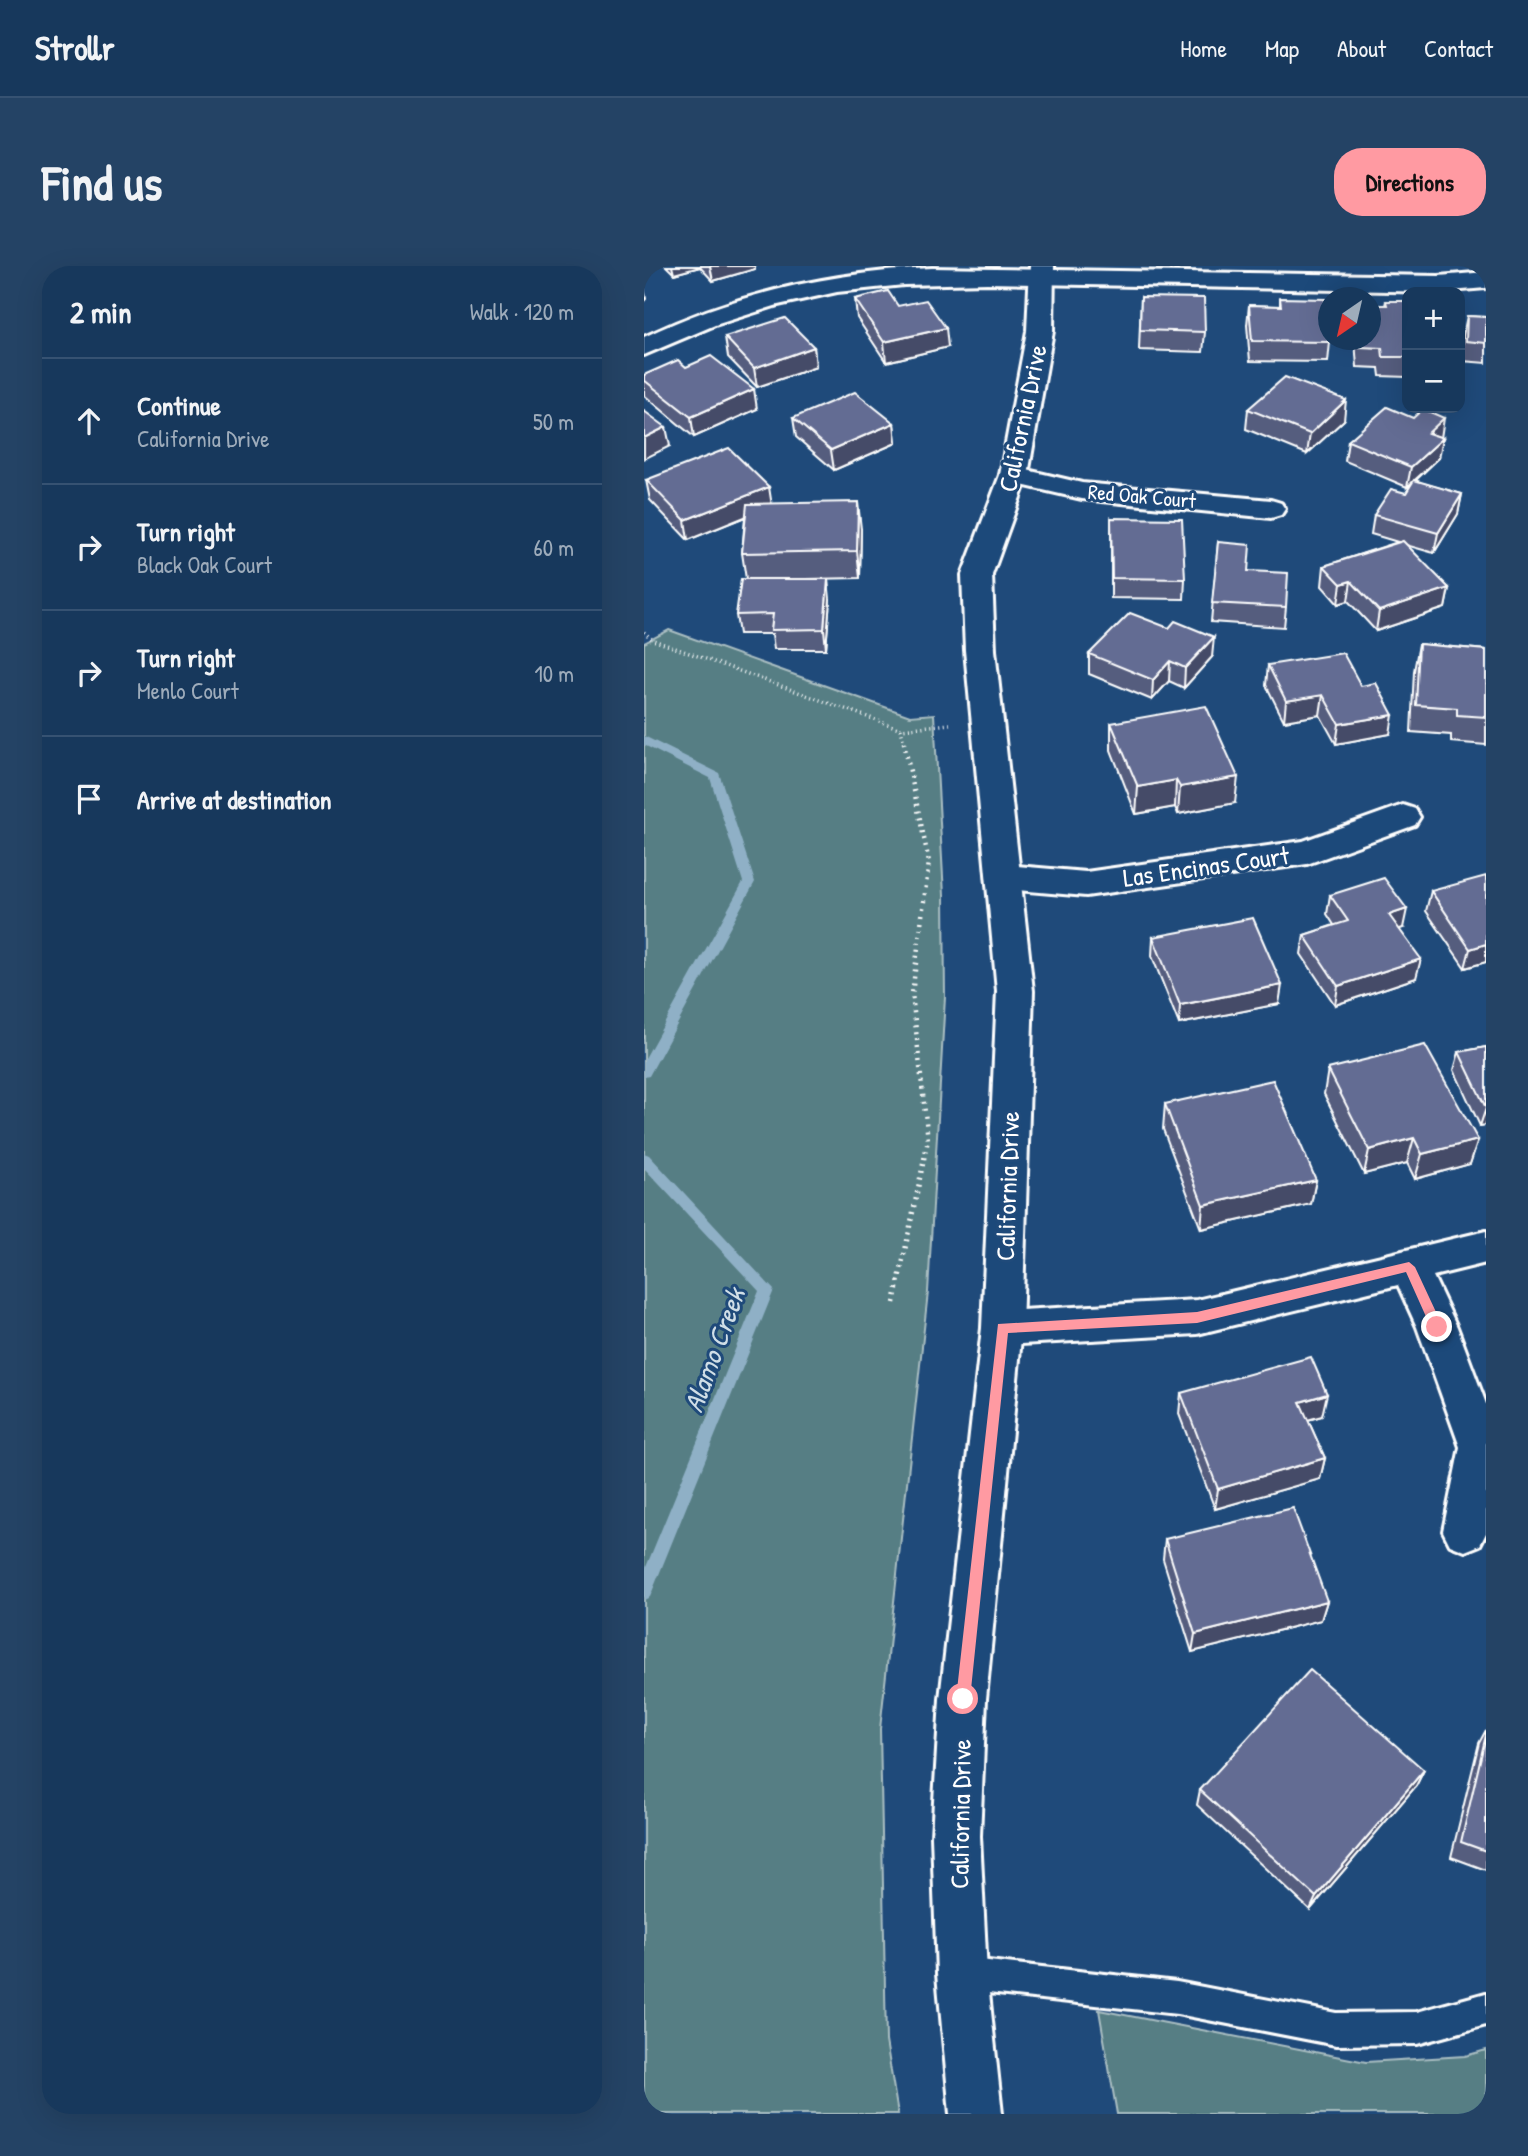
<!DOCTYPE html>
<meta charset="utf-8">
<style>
:root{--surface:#17385c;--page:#244365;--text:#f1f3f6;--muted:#9eacbb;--line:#365272;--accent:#ff9aa2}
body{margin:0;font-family:"Patrick Hand",sans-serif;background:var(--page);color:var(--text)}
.controls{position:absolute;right:21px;top:21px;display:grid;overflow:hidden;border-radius:14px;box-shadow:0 7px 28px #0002}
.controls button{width:63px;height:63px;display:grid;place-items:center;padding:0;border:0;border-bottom:2px solid var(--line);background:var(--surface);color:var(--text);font:35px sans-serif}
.compass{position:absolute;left:674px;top:21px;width:63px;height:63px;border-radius:50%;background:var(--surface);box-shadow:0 7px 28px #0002;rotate:214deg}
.stop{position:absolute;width:21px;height:21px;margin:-16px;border:5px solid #ff9aa2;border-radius:50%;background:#fff}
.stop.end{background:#ff9aa2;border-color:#fff;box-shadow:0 2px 7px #0008}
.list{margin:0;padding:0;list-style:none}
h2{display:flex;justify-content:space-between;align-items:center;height:91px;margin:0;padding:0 28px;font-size:30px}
h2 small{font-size:23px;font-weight:400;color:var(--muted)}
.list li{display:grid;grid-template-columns:46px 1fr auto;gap:21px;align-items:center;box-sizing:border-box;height:126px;padding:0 28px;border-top:2px solid var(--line)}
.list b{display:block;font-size:26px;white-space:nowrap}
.list p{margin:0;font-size:23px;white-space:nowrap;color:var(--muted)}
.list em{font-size:23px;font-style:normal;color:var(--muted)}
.icon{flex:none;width:38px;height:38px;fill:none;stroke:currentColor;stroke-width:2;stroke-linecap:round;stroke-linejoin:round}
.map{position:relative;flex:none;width:842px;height:1848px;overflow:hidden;border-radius:28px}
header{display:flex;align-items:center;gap:42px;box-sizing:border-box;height:98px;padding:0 35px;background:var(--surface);border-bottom:2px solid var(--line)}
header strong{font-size:33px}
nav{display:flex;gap:38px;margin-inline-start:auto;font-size:24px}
.intro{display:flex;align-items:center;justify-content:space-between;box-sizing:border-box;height:168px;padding:0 42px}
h1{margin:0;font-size:49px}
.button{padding:18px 32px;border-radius:28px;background:var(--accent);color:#111;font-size:24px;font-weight:700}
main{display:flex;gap:42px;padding:0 42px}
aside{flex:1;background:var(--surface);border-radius:28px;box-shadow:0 7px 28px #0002}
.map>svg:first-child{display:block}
.green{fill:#567e84;stroke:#aabec2;stroke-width:2}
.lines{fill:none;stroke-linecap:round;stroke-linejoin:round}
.stream{fill:#8fb0c6;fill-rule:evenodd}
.service-casing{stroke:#fff;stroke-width:6}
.minor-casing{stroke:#fff;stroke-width:6}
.tertiary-casing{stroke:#fff;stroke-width:6}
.path-far1{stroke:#fff;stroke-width:3.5;stroke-dasharray:1 3.5;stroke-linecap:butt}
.path{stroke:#fff;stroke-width:4.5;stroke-dasharray:2 5;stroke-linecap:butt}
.service{fill:#1f4a7a;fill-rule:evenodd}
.minor{fill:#1f4a7a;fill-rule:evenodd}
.tertiary{fill:#1f4a7a;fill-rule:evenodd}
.wall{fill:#555d7e;stroke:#fff;stroke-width:2}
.shaded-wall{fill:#454c67;stroke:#fff;stroke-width:2}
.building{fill:#636c93;stroke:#fff;stroke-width:2}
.route{fill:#ff9aa2}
.labels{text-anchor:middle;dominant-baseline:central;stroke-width:6;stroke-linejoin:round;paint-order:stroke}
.far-street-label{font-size:21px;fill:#fff;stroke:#1f4a7a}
.street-label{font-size:26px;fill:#fff;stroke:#1f4a7a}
.water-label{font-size:28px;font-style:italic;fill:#d0dee7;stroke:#1f4a7a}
</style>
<header>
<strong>Strollr</strong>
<nav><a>Home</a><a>Map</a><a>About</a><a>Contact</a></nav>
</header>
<div class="intro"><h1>Find us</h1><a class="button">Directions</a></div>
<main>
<aside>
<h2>2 min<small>Walk · 120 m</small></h2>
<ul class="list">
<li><svg class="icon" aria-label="ahead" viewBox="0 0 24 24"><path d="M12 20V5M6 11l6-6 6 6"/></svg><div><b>Continue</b><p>California Drive</p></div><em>50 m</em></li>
<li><svg class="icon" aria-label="right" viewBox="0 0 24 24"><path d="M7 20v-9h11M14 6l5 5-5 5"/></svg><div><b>Turn right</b><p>Black Oak Court</p></div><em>60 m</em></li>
<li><svg class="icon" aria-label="right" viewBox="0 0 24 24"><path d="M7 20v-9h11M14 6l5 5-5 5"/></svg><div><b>Turn right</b><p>Menlo Court</p></div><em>10 m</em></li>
<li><svg class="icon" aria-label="arrive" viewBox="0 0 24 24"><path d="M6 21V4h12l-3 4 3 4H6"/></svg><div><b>Arrive at destination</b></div></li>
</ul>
</aside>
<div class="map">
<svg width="842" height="1848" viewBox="0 0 842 1848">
<rect width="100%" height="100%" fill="#1f4a7a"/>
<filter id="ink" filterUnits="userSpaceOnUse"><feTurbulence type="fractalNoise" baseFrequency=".0143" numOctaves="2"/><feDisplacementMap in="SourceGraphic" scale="14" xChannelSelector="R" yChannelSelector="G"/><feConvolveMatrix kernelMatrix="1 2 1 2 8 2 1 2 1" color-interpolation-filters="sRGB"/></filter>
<g filter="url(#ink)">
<g class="green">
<polygon points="25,364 266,450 290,448 300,629 301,731 284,1026 236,1463 242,1775 254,1848 0,1848 0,377"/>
<polygon points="455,1744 722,1796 821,1790 842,1784 842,1848 473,1848"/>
</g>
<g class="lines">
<g class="stream">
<polygon points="0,470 75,507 111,616 5,810 0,811 0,794 99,616 66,512 0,479"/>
<polygon points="0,887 5,889 130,1024 8,1326 6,1331 0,1334 0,1306 115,1025 0,902"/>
</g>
<defs>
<polygon id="service" points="318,1692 533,1716 692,1747 773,1746 842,1727 842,1759 773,1778 692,1779 533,1748 318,1724 307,1719 302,1708 307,1697"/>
<g id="minor">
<path d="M288 2 795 10 842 6V22L795 26 343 17 260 19 193 26 134 39 71 59 0 89V71C90 28 188 6 288 2Z"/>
<polygon points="370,201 438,217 627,234 637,237 641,243 637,249 627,252 438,233 360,215 356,209 360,203"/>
<polygon points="759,539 771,543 776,551 771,559 663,598 442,630 360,623 348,620 343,611 348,602 360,599 442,606 659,575"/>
<polygon points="842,965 842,997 789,1010 813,1061 842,1138 842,1267 836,1279 821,1285 806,1279 799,1265 816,1181 773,1061 754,1019 553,1068 358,1079 344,1074 338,1062 344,1050 358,1045 553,1034"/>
</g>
<polygon id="tertiary" points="386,0 410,0 409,65 384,209 348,309 351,384 389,725 378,1062 342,1433 336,1570 343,1708 358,1848 306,1848 293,1708 288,1570 296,1433 338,1062 353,725 321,384 318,309 356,209 383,65"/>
</defs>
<use href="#service" class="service-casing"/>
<use href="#minor" class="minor-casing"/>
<use href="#tertiary" class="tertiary-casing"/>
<g class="path-far1">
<polyline points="0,366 9,374 257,463 306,458"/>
<polyline points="257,463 259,473"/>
</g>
<polyline class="path" points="250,1037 284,874 268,728 285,596 259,472"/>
<use href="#service" class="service"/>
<use href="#minor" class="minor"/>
<use href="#tertiary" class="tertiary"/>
</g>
<g class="wall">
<polygon points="22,0 111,0 111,3 69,15 56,1 30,8"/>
<polygon points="497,31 561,66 559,86 495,84"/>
<polygon points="636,32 686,76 684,96 606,95 603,59 605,39 636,40"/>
<polygon points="211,33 254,40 304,81 242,96 213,52"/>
<polygon points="742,35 763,35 763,111 736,110 735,102 713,101 711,74 726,74 741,39"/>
<polygon points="823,50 842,51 842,97 818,95 819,69"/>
<polygon points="81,71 170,81 172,101 113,121 84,91"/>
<polygon points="42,101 113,143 50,171 0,129 0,109"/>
<polygon points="604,143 700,154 663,188 602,163"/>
<polygon points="149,152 250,157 252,177 190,204 152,171"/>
<polygon points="797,172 795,192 771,215 818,228 814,248 790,287 762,279 805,322 801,342 732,365 704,335 694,338 678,320 680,300 754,276 727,268 730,249 762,227 769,216 763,221 701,195 704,175"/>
<polygon points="2,214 128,238 217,263 216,312 164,313 186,333 182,383 130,383 128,368 95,368 92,349 102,313 98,287 101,251 44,274 6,234"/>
<polygon points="467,252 541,313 540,333 467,332"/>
<polygon points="574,276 642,341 640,361 567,356"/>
<polygon points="775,378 842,384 842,479 807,476 807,469 767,466 770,405"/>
<polygon points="445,388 568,391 540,422 525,415 508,434 445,408"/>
<polygon points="624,399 717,420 746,468 692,478 676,449 640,455 622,419"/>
<polygon points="467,457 591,537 534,548 531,541 492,548 467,484"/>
<polygon points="787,625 842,696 821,702 782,645"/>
<polygon points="686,629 759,662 755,663 772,712 691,739 657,688 660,669 690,659 683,648"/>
<polygon points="509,671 635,738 535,758 508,690"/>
<polygon points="842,781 842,859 836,860 810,804 815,786"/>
<polygon points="684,803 834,874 826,898 771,913 763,897 720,908 680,828"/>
<polygon points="521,838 672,914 667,938 557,963 519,863"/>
<polygon points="537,1127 678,1150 664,1154 681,1192 676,1213 571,1243 535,1148"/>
<polygon points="521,1273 683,1335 677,1354 548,1386 519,1293"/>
<polygon points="842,1464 842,1604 807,1591 835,1477"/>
<polygon points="780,1504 772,1520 666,1644 553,1539 556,1524"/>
</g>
<g class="shaded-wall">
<polygon points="28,0 56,0 56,1 30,8"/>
<polygon points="66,0 111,0 111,3 69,15"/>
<polygon points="0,21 2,33 0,35"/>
<polygon points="302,62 304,81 242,96 240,76"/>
<polygon points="170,81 172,101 113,121 110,102"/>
<polygon points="110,123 113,143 50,171 47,151"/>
<polygon points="702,134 700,154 663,188 666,168"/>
<polygon points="800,152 797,172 784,167"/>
<polygon points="250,157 252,177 190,204 187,184"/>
<polygon points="22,161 26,180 0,193 0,172"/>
<polygon points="799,172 795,192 763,221 767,201"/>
<polygon points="125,221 128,240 44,274 41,254"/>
<polygon points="818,228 814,248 790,287 794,267"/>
<polygon points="214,236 217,263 216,312 213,285"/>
<polygon points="184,313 186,333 182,383 180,363"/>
<polygon points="707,315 704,335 694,338 697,318"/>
<polygon points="805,322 801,342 732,365 735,345"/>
<polygon points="570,371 568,391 540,422 541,402"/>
<polygon points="526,395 525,415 508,434 509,414"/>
<polygon points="679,429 676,449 640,455 642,435"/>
<polygon points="749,449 746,468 692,478 695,458"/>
<polygon points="594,511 591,537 534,548 536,521"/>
<polygon points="532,514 531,541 492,548 494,521"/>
<polygon points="763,643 759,662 741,668 745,649"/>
<polygon points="842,678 842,696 821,702 826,683"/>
<polygon points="777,693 772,712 691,739 694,720"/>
<polygon points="638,719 635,738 535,758 536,739"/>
<polygon points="842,842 842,859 836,860"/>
<polygon points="770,872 763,897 720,908 725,884"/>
<polygon points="834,874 826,898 771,913 778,888"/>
<polygon points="672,914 667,938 557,963 559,939"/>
<polygon points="683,1128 678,1150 652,1157 656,1136"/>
<polygon points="681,1192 676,1213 571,1243 574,1223"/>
<polygon points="683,1335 677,1354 548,1386 551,1368"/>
<polygon points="780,1504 772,1520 666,1644 672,1631"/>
</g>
<g class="building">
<polygon points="244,25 254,40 282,34 302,62 240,76 211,33"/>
<polygon points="497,31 560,32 561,66 496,64"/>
<polygon points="636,32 681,33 684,62 684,74 686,74 686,76 608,75 605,39 637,40"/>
<polygon points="742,35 763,35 763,91 739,91 738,82 716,81 716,74 726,74 726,39 743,39"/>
<polygon points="823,50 842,51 842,77 822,75"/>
<polygon points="141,52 170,81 110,102 81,71"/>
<polygon points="67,90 110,123 47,151 0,114 0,109 34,94 42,101"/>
<polygon points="641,111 702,134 666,168 604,143"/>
<polygon points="211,126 250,157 187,184 149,152"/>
<polygon points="743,141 769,152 779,143 800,152 784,167 799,172 767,201 704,175"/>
<polygon points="0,145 22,161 0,172"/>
<polygon points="85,182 125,221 41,254 2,214"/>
<polygon points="770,214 818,228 794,267 730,249 747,223 762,227"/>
<polygon points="214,236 213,285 98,287 103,238"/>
<polygon points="467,252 538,253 541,313 468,312"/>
<polygon points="759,275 805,322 735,345 707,315 697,318 680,300"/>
<polygon points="574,276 606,279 604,305 644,307 642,341 568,337"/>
<polygon points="97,313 184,313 180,363 127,364 129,348 92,349"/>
<polygon points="486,347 525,362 531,355 570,371 541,402 526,395 509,414 445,388"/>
<polygon points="775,378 842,384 842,451 813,449 813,442 772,439"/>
<polygon points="699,387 717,420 732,417 749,449 695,458 679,429 642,435 624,399"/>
<polygon points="562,440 594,511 536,521 532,514 494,521 467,457"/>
<polygon points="842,610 842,678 826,683 787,625"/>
<polygon points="740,612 763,643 745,649 777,693 694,720 660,669 704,655 686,629"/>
<polygon points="609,652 638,719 536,739 509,671"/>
<polygon points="781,779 834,874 778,888 770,872 725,884 684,803"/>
<polygon points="842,781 842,842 815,786"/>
<polygon points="629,814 672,914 559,939 521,838"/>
<polygon points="667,1091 683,1128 656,1136 681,1192 574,1223 537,1127"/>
<polygon points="649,1242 683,1335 551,1368 521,1273"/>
<polygon points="666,1404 780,1504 672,1631 556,1524"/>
<polygon points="842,1469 842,1585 817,1576"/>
</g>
</g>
<polygon class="route" points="765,996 771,1001 799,1061 797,1064 788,1064 762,1006 553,1057 364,1067 326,1433 319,1440 314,1438 312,1433 354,1058 553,1046"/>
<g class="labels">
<g class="far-street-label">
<text transform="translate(498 230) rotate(5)">Red Oak Court</text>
</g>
<g class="street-label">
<text transform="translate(378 152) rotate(-78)">California Drive</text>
<text transform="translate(562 600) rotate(-8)">Las Encinas Court</text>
<text transform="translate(363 920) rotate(-88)">California Drive</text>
<text transform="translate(316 1548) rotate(-89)">California Drive</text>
</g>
<g class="water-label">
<text transform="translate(70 1084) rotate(-70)">Alamo Creek</text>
</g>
</g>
</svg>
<div class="controls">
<button>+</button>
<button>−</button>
</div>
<svg class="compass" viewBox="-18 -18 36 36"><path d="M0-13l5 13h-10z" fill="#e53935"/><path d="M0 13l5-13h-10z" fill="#9eacbb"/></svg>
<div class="stop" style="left:319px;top:1433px"></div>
<div class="stop end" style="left:793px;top:1061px"></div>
</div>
</main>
